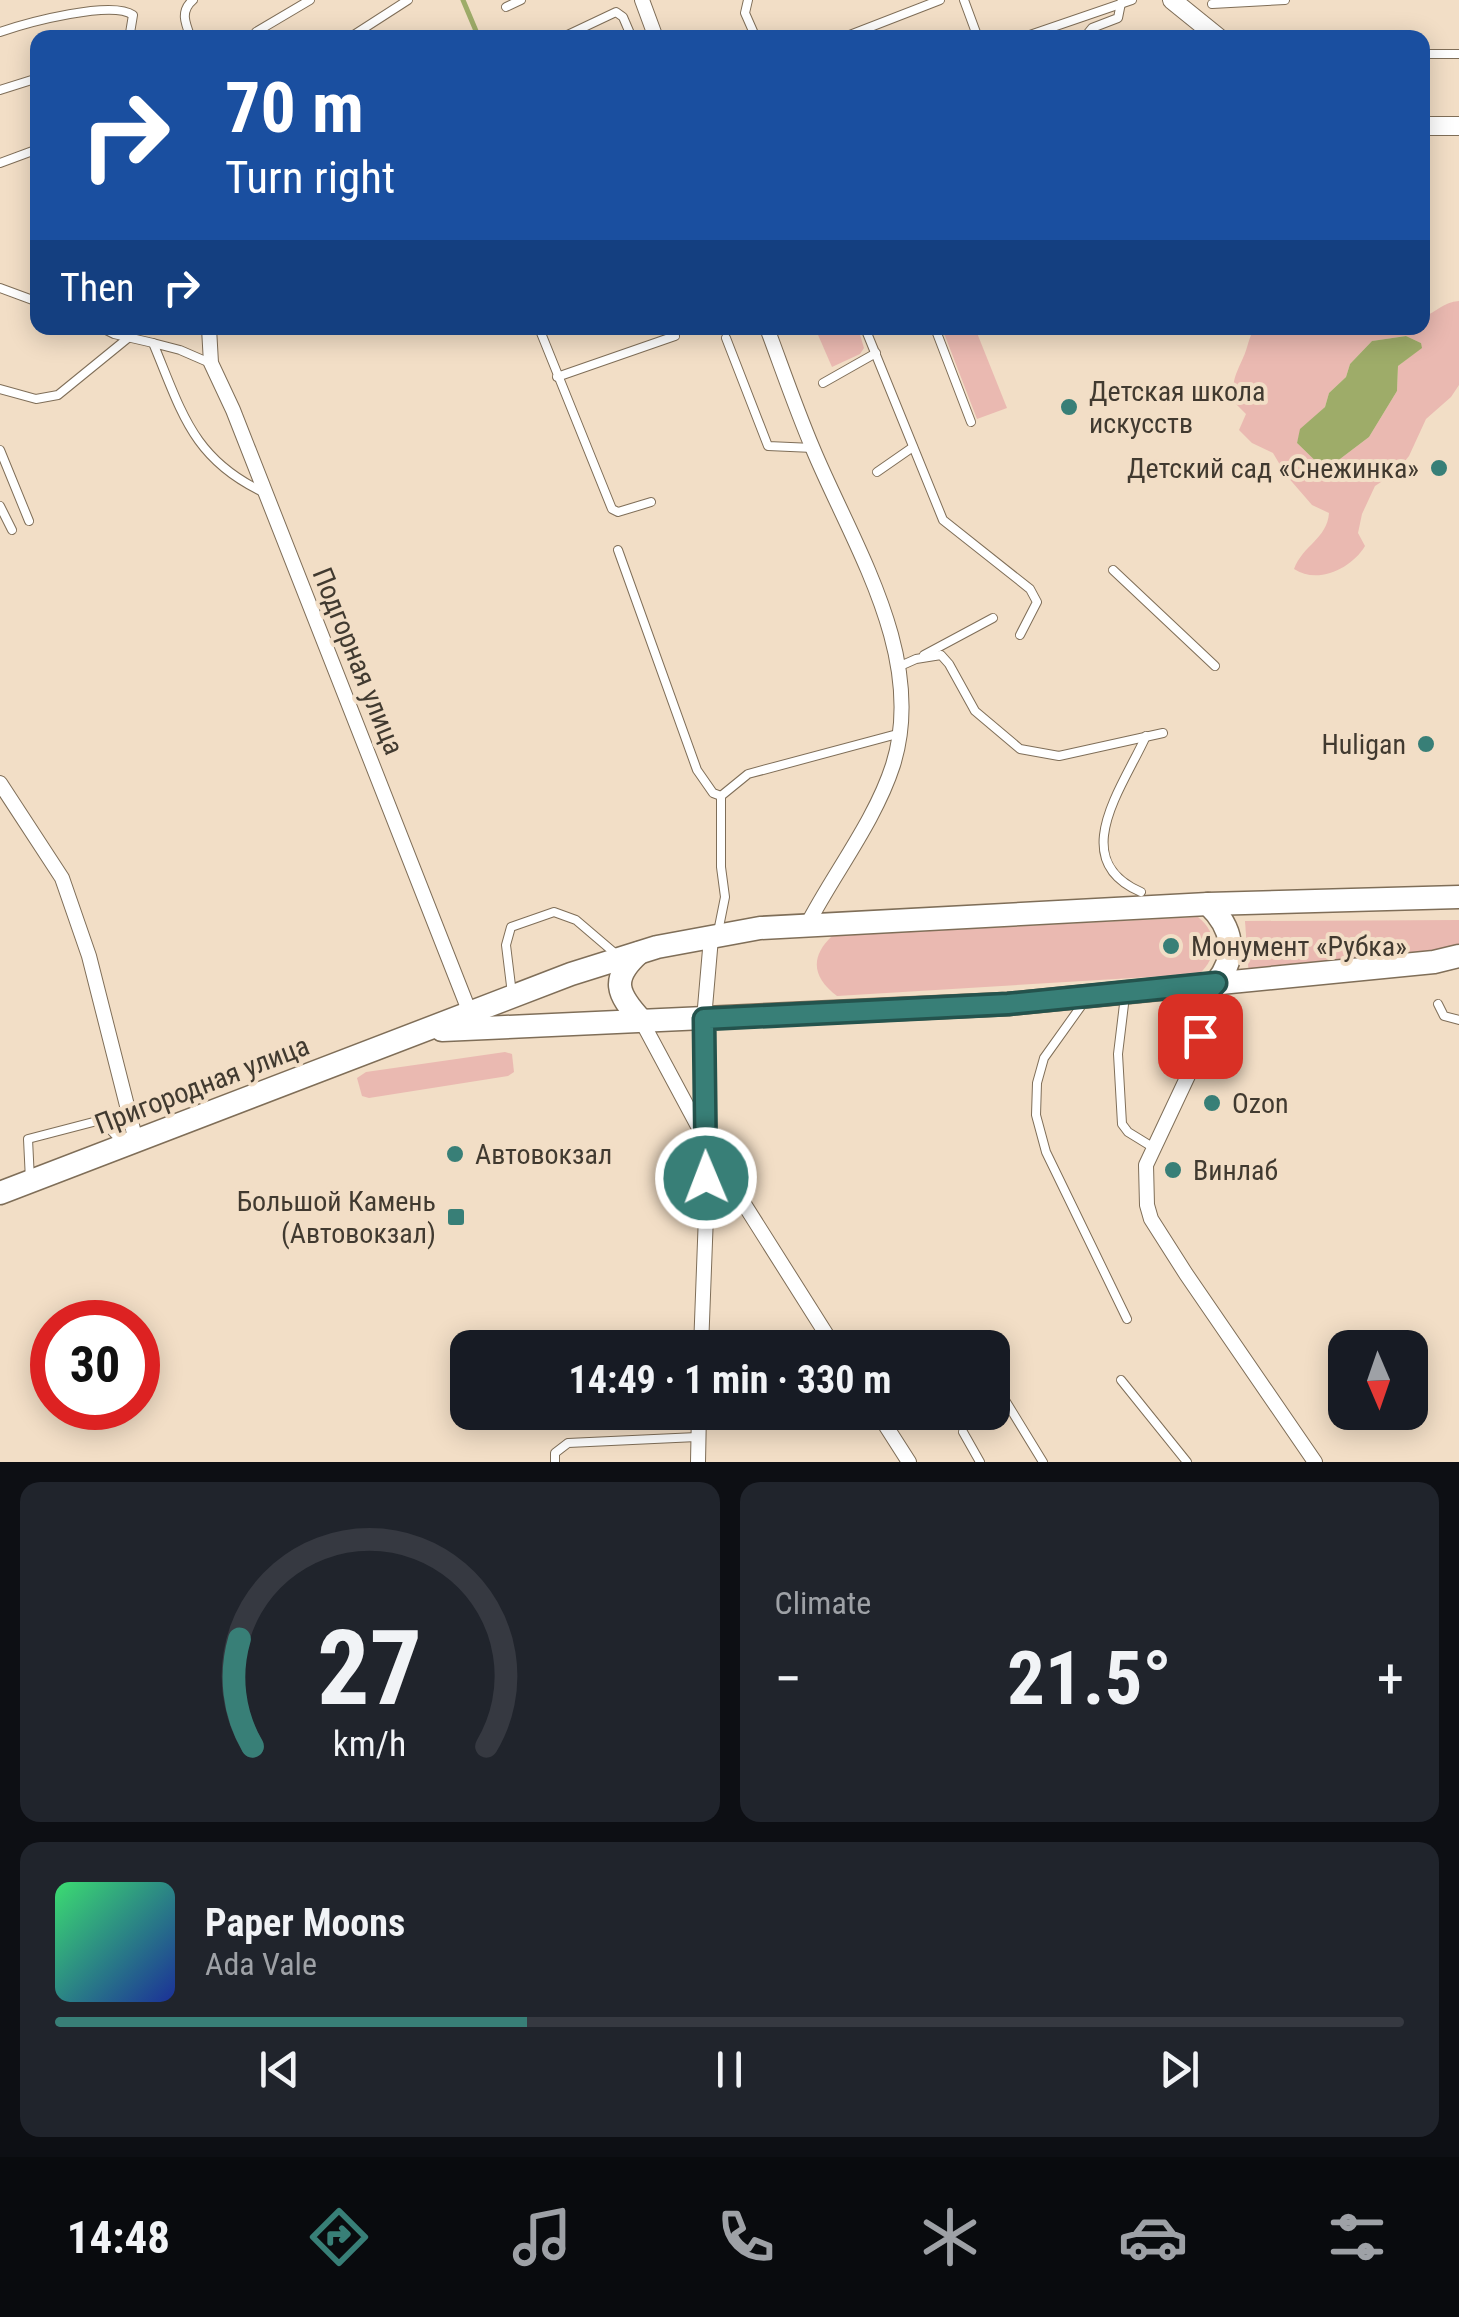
<!DOCTYPE html>
<meta charset="utf-8">
<style>
body{margin:0;font-family:"Roboto Condensed",sans-serif;background:#20242c;color:#f1f3f6;height:100vh;display:flex;flex-direction:column;font-size:38px;white-space:nowrap}
*{box-sizing:border-box;margin:0}
p{font-size:32px;color:#9ea1a6}
.icon{flex:none;width:55px;height:55px;fill:none;stroke:currentColor;stroke-width:2;stroke-linecap:round;stroke-linejoin:round}
.map{position:relative;height:1462px;overflow:hidden}
.sheet{display:flex;flex-direction:column;gap:20px;padding:20px;background:#0d0f14;flex:1}
.sheet>*{flex:none}
.banner{position:absolute;left:30px;top:30px;width:1400px;height:305px;border-radius:20px;box-shadow:0 5px 25px #0003;background:#1a4fa0;color:#fff;overflow:hidden}
.needle{width:65px;rotate:178deg}
.controls{position:absolute;left:1328px;top:1330px;display:grid;gap:20px}
.controls a{display:grid;place-items:center;width:100px;height:100px;border-radius:20px;background:#171b24;box-shadow:0 5px 25px #0003;font-size:50px}
.speed{position:absolute;left:30px;top:1300px;display:flex;gap:20px;font-size:50px;font-weight:700;text-align:center}
.speed>*{display:grid;place-content:center;width:130px;height:130px;border-radius:50%;background:#171b24;box-shadow:0 5px 25px #0003;line-height:1}
.speed .limit{border:15px solid #d22;background:#fff;color:#111}
.pin{position:absolute;display:grid;place-items:center;width:85px;height:85px;color:#fff;margin:-42px;border-radius:20px;box-shadow:0 5px 15px #0006}
.me{position:absolute;width:110px;margin:-55px;rotate:359deg;stroke-linejoin:round;filter:drop-shadow(0 0 8px #0008)}
.turn{display:flex;align-items:center;gap:35px;height:210px;padding:0 30px;font-size:45px}
.turn .icon{width:130px;height:130px;stroke-width:2.5}
.turn b{display:block;font-size:70px;line-height:85px}
.then{display:flex;align-items:center;height:95px;padding:0 30px;background:#0003;gap:20px;font-size:38px}
.big{font-size:75px;font-weight:700;line-height:1.1}
.sheet .tile{flex:1;display:flex;flex-direction:column;justify-content:center;gap:15px;min-width:0;padding:0 35px;border-radius:20px;background:#20242c}
.sheet .dial{align-items:center;gap:0}
.dial svg{height:260px;overflow:visible;fill:none;stroke:#363941;stroke-width:7;stroke-linecap:round;text-anchor:middle}
.dial text{fill:#f1f3f6;stroke:none}
.song{display:flex;align-items:center;gap:30px}
.cover{width:120px;height:120px;border-radius:15px;background:linear-gradient(135deg,hsl(140 70% 55%),hsl(230 70% 35%))}
.played{height:10px;border-radius:5px;background:linear-gradient(90deg,#387f77 35%,#363941 35%)}
.keys{display:flex;justify-content:space-around;direction:ltr}
.heat{display:flex;justify-content:space-between;align-items:center;font-size:55px;direction:ltr}
.sheet .tiles{flex:1;display:grid;gap:20px;grid-template-columns:1fr 1fr}
.tile:last-child{grid-column:span 2}
.trip{position:absolute;left:450px;top:1330px;width:560px;height:100px;border-radius:20px;background:#171b24;box-shadow:0 5px 25px #0003;font-weight:700;line-height:100px;text-align:center}
.dock{display:flex;height:160px;justify-content:space-around;align-items:center;background:#090b0e;color:#9ea1a6}
.dock .icon{width:70px;height:70px}
.dock .on{color:#387f77}
.dock b{font-size:45px;color:#f1f3f6}
.map>svg:first-child{display:block}
.green{fill:#eab9b1;fill-rule:evenodd}
.water{fill:#9eac69}
.lines{fill:none;stroke-linecap:round;stroke-linejoin:round}
.stream{stroke:#9eac69;stroke-width:5}
.service-casing{stroke:#7f6e58;stroke-width:10}
.minor-casing{stroke:#7f6e58;stroke-width:16}
.tertiary-casing{stroke:#7f6e58;stroke-width:20}
.primary-casing{stroke:#7f6e58;stroke-width:25}
.service{stroke:#fff;stroke-width:8}
.minor{stroke:#fff;stroke-width:14}
.tertiary{stroke:#fff;stroke-width:18}
.primary{stroke:#fff;stroke-width:22}
.route-casing{stroke:#24534d;stroke-width:25}
.route{stroke:#387f77;stroke-width:18}
.poi-dot{fill:#387f77;stroke:#f2dec6;stroke-width:4}
.labels{text-anchor:middle;dominant-baseline:central;stroke-width:8;stroke-linejoin:round;paint-order:stroke}
.poi-label{font-size:28px;fill:#413a30;stroke:#f2dec6;text-anchor:start}
.street-label{font-size:28px;fill:#413a30;stroke:#f2dec6}
</style>
<div class="map">
<svg width="1459" height="1462" viewBox="0 0 1459 1462">
<rect width="100%" height="100%" fill="#f2dec6"/>
<g class="green">
<path d="M1459 301V385L1451 397 1426 419 1409 456 1396 472 1375 486 1362 514 1358 533 1365 546C1352 568 1318 585 1294 569 1303 545 1327 539 1329 513L1312 505 1286 475 1273 453 1252 443 1239 430 1246 414 1236 404C1230 384 1235 376 1243 358 1248 348 1248 338 1255 328H1327L1348 335 1353 328H1422L1423 317C1437 312 1443 302 1459 301ZM1406 336 1421 343V348L1398 366 1397 391 1369 437 1340 459 1328 473 1297 443 1301 429 1325 407 1329 393 1346 377 1350 364 1372 341Z"/>
<polygon points="815,328 858,328 864,348 860,354 832,367"/>
<polygon points="942,328 975,328 1007,408 977,419"/>
<path d="M1198 917C1218 933 1219 956 1199 974L837 996C812 977 810 957 832 936Z"/>
<polygon points="1459,920 1459,951 1249,977 1245,921"/>
<polygon points="505,1052 512,1054 514,1072 508,1076 369,1098 362,1096 357,1078 366,1072"/>
</g>
<polygon class="water" points="1406,336 1421,343 1422,348 1398,366 1397,391 1369,437 1340,459 1328,473 1297,443 1300,429 1325,407 1329,393 1346,377 1350,364 1372,341"/>
<g class="lines">
<polyline class="stream" points="463,0 479,38"/>
<g class="service-casing">
<g id="service">
<polyline points="748,0 745,13 756,38"/>
<polyline points="964,0 978,38"/>
<polyline points="1212,4 1285,0"/>
<polyline points="506,7 521,0"/>
<path d="M0 32C29 22 112 0 133 15L130 33 122 38"/>
<polyline points="256,32 310,0"/>
<path d="M191 38C185 23 180 11 193 0"/>
<polyline points="349,38 408,0"/>
<polyline points="446,38 449,36"/>
<polyline points="561,38 616,12 623,17 632,38"/>
<polyline points="842,38 940,0"/>
<polyline points="1021,38 1132,0"/>
<polyline points="1084,38 1092,28 1118,18 1121,3"/>
<polyline points="1422,54 1459,54"/>
<polyline points="0,90 38,78"/>
<polyline points="0,163 38,149"/>
<polyline points="0,288 38,302"/>
<polyline points="102,328 114,334 153,343"/>
<polyline points="539,328 612,509 618,512 651,502"/>
<polyline points="865,328 943,520 1030,589 1037,602 1020,635"/>
<polyline points="935,328 971,422"/>
<polyline points="726,338 768,446 813,448"/>
<path d="M210 363 180 350 153 343C182 412 192 459 265 493"/>
<polyline points="557,377 675,336"/>
<polyline points="823,383 876,353"/>
<polyline points="0,389 36,399 58,395 128,338"/>
<polyline points="0,450 29,521"/>
<polyline points="877,472 913,447"/>
<polyline points="0,506 12,530"/>
<polyline points="618,550 697,770 713,793 721,796"/>
<polyline points="1113,570 1215,666"/>
<polyline points="924,655 993,618"/>
<polyline points="898,667 916,659 941,655 949,664 975,711 1020,749 1059,756 1163,733"/>
<path d="M1141 892C1066 860 1123 787 1146 736"/>
<polyline points="718,932 725,897 721,867 721,796 748,774 901,733"/>
<polyline points="512,994 506,945 511,927 554,912 576,920 617,955"/>
<polyline points="1125,996 1118,1054 1122,1124 1128,1132 1154,1148"/>
<polyline points="1084,1002 1044,1058 1037,1083 1036,1115 1046,1152 1127,1319"/>
<polyline points="1438,1004 1444,1016 1459,1020"/>
<polyline points="30,1180 28,1139 101,1120 122,1142"/>
<polyline points="1121,1380 1187,1462"/>
<polyline points="992,1393 1005,1400 1043,1462"/>
<polyline points="883,1422 923,1424 947,1412"/>
<polyline points="963,1432 980,1462"/>
<polyline points="555,1462 555,1453 568,1443 697,1437"/>
</g>
</g>
<g class="minor-casing">
<g id="minor">
<polyline points="642,0 656,38"/>
<polyline points="209,328 211,363 233,410 470,1013"/>
<path d="M767 328C782 368 796 409 813 449 853 545 927 657 893 765 875 821 834 873 807 925"/>
<polyline points="0,783 62,878 89,956 136,1141"/>
<polyline points="1215,984 1197,1003 1196,1023 1202,1046 1146,1165 1147,1205 1151,1219 1186,1274 1315,1462"/>
<polyline points="641,1020 715,1158 835,1348"/>
<polyline points="701,1348 706,1215 704,1019 711,938"/>
<polyline points="877,1412 909,1462"/>
<polyline points="698,1462 699,1412"/>
</g>
</g>
<g class="tertiary-casing">
<g id="tertiary">
<polyline points="1172,0 1219,38"/>
<polyline points="1422,126 1459,126"/>
</g>
</g>
<g class="primary-casing">
<g id="primary">
<path d="M1208 904C1232 927 1239 955 1216 983"/>
<path d="M639 953C610 979 617 994 641 1020"/>
<polyline points="442,1030 1008,1004 1434,962 1459,956"/>
<polyline points="0,1193 571,974 657,947 760,928 1208,904 1459,897"/>
</g>
</g>
<use href="#service" class="service"/>
<use href="#minor" class="minor"/>
<use href="#tertiary" class="tertiary"/>
<use href="#primary" class="primary"/>
</g>
<g class="lines">
<g class="route-casing">
<polyline id="route" points="706,1178 704,1019 1008,1004 1216,983 1197,1003 1200,1036"/>
</g>
<use href="#route" class="route"/>
</g>
<g class="poi-dot">
<circle cx="1069" cy="407" r="10"/>
<circle cx="1439" cy="468" r="10"/>
<circle cx="1426" cy="744" r="10"/>
<circle cx="1171" cy="946" r="10"/>
<circle cx="1212" cy="1103" r="10"/>
<circle cx="455" cy="1154" r="10"/>
<circle cx="1173" cy="1170" r="10"/>
<rect x="446" y="1207" width="20" height="20" rx="5"/>
</g>
<g class="labels">
<g class="poi-label">
<text x="1089" y="391">Детская школа<tspan x="1089" dy="32">искусств</tspan></text>
<text x="1419" y="468" text-anchor="end">Детский сад «Снежинка»</text>
<text x="1406" y="744" text-anchor="end">Huligan</text>
<text x="1191" y="946">Монумент «Рубка»</text>
<text x="1232" y="1103">Ozon</text>
<text x="475" y="1154">Автовокзал</text>
<text x="1193" y="1170">Винлаб</text>
<text x="436" y="1201" text-anchor="end">Большой Камень<tspan x="436" dy="32">(Автовокзал)</tspan></text>
</g>
<g class="street-label">
<text transform="translate(358 661) rotate(68)">Подгорная улица</text>
<text transform="translate(202 1085) rotate(-21)">Пригородная улица</text>
</g>
</g>
</svg>
<div class="controls">
<a><svg class="needle" viewBox="-14 -14 28 28"><path d="M0-13l5 13h-10z" fill="#e53935"/><path d="M0 13l5-13h-10z" fill="#9ea1a6"/></svg></a>
</div>
<div class="speed"><div class="limit">30</div></div>
<div class="pin" style="left:1200px;top:1036px;background:#d93025"><svg class="icon" aria-label="arrive" viewBox="0 0 24 24"><path d="M6 21V4h12l-3 4 3 4H6"/></svg></div>
<svg class="me" style="left:706px;top:1178px" viewBox="-20 -20 40 40"><circle r="17" fill="#387f77" stroke="#fff" stroke-width="3"/><path d="M0-11L8 9 0 5-8 9z" fill="#fff"/></svg>
<div class="trip">14:49 · 1 min · 330 m</div>
<div class="banner">
<div class="turn"><svg class="icon" aria-label="right" viewBox="0 0 24 24"><path d="M7 20v-9h11M14 6l5 5-5 5"/></svg><div><b>70 m</b>Turn right</div></div>
<div class="then">Then<svg class="icon" aria-label="right" viewBox="0 0 24 24"><path d="M7 20v-9h11M14 6l5 5-5 5"/></svg></div>
</div>
</div>
<section class="sheet">
<div class="tiles">
<div class="tile dial"><svg viewBox="0 0 100 80">
<path d="M14 69A42 42 0 1 1 86 69"/>
<path d="M14 69A42 42 0 0 1 10 36" stroke="#387f77"/>
<text x="50" y="56" font-size="32" font-weight="700">27</text>
<text x="50" y="72" font-size="11">km/h</text>
</svg></div>
<div class="tile"><p>Climate</p>
<div class="heat"><a>−</a><b class="big">21.5°</b><a>+</a></div>
</div>
<div class="tile">
<div class="song"><i class="cover"></i><div><b>Paper Moons</b><p>Ada Vale</p></div></div>
<div class="played"></div>
<div class="keys"><svg class="icon" aria-label="previous" viewBox="0 0 24 24"><path d="M18 5L8 12l10 7zM5 5v14"/></svg><svg class="icon" aria-label="pause" viewBox="0 0 24 24"><path d="M8 5v14M16 5v14"/></svg><svg class="icon" aria-label="next" viewBox="0 0 24 24"><path d="M6 5l10 7-10 7zM19 5v14"/></svg></div>
</div>
</div>
</section>
<nav class="dock">
<b>14:48</b>
<svg class="icon on" aria-label="directions" viewBox="0 0 24 24"><path d="M12 3l9 9-9 9-9-9zM9 14v-3h6M13 9l2 2-2 2"/></svg>
<svg class="icon" aria-label="music" viewBox="0 0 24 24"><path d="M9 18V5l10-2v13"/><circle cx="6" cy="18" r="3"/><circle cx="16" cy="16" r="3"/></svg>
<svg class="icon" aria-label="phone" viewBox="0 0 24 24"><path d="M5 4h4l2 5-3 2q2 4 5 5l2-3 5 2v4C11 20 4 13 5 4z"/></svg>
<svg class="icon" aria-label="climate" viewBox="0 0 24 24"><path d="M12 3v18M4 7l16 10M4 17L20 7"/></svg>
<svg class="icon" aria-label="car" viewBox="0 0 24 24"><path d="M5 17H2v-5l4-1 3-4h7l3 4 3 1v5h-3M9 17h6M6 11h13"/><circle cx="7" cy="17" r="2"/><circle cx="17" cy="17" r="2"/></svg>
<svg class="icon" aria-label="filters" viewBox="0 0 24 24"><path d="M4 7h16M4 17h16"/><circle cx="9" cy="7" r="2"/><circle cx="15" cy="17" r="2"/></svg>
</nav>
